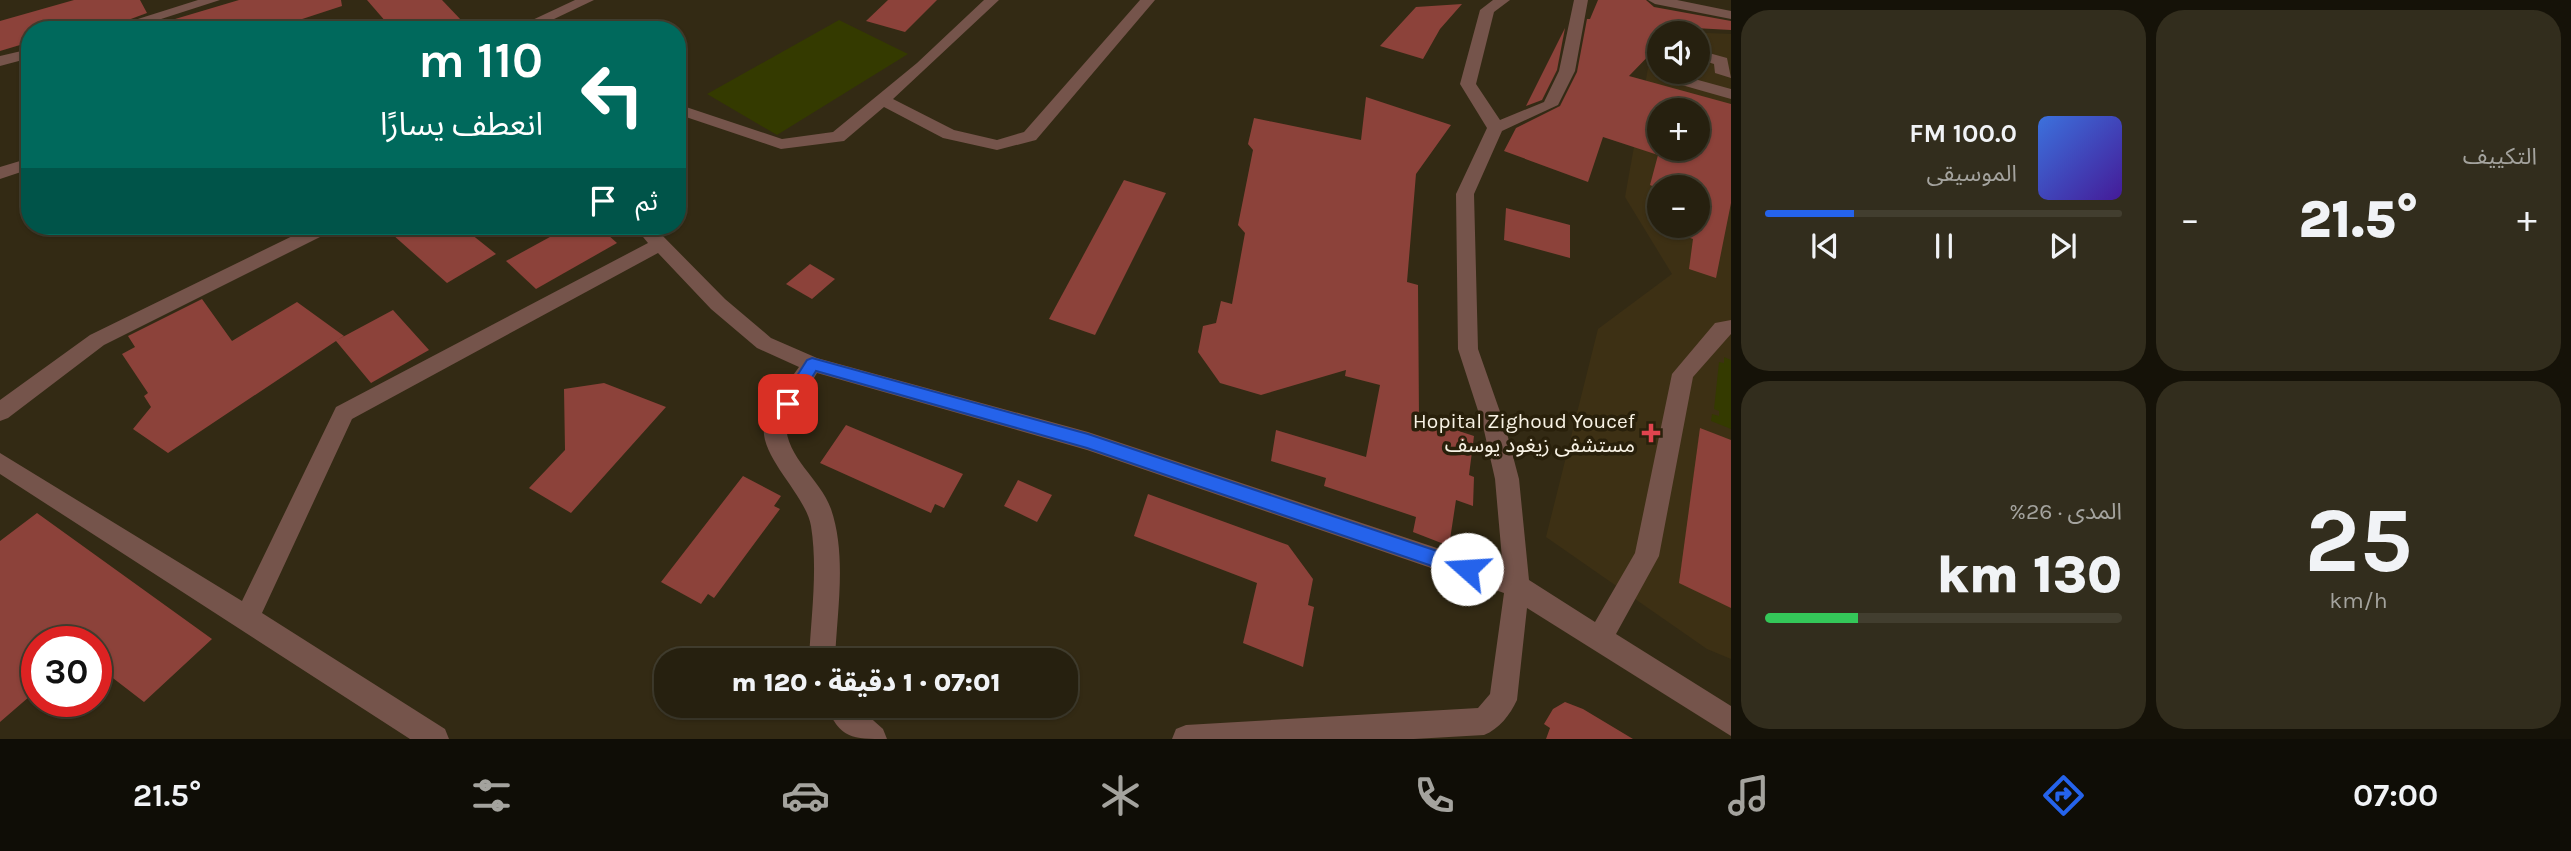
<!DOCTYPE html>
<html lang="ar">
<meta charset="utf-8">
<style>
body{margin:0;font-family:Karla,"Noto Sans Arabic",sans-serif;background:#322d1d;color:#f1f3f6;direction:rtl;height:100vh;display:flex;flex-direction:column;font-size:26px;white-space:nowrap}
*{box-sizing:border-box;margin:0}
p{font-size:23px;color:#a4a39e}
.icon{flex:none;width:38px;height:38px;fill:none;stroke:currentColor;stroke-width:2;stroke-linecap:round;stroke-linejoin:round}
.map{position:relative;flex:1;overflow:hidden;direction:ltr}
.details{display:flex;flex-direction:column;gap:10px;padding:10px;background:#151208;width:840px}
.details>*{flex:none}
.hud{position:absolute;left:21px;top:21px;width:665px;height:214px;border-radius:28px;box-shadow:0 2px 5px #0004,0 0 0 2px #423e2f;direction:rtl;background:#00695c;color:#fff;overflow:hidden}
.fabs{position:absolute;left:1647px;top:21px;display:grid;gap:14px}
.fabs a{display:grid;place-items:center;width:63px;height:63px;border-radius:50%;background:#26200f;box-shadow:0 2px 5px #0004,0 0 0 2px #423e2f;font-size:35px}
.speed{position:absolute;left:21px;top:626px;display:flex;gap:14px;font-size:35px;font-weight:700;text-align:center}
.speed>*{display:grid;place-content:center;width:91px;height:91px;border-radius:50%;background:#26200f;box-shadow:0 2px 5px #0004,0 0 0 2px #423e2f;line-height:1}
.speed .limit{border:10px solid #d22;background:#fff;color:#111}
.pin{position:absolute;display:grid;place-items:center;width:60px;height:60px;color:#fff;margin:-30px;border-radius:14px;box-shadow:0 4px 10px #0006}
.me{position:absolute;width:77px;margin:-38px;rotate:289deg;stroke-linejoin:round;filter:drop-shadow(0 0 5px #0008)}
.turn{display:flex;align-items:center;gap:24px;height:147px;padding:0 28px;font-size:32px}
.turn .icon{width:91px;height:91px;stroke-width:2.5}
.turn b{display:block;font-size:49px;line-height:60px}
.then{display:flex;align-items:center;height:66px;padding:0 28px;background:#0003;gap:14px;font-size:26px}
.big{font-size:52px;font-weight:800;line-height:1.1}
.details .widget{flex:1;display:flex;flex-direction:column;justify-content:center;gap:10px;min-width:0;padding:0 24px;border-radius:28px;background:#322d1d}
.details .dial{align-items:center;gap:0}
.dial b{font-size:91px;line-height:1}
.song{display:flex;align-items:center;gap:21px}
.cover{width:84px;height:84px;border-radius:10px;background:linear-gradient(135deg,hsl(220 70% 55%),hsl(260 70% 35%))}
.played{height:7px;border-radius:4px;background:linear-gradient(90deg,#2563eb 25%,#423e2f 25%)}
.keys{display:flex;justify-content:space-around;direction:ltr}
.heat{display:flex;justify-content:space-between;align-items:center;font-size:38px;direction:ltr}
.charge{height:10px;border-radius:5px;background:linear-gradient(90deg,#34c759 26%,#423e2f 0)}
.details .tiles{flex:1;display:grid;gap:10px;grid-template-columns:repeat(2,1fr)}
.trip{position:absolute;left:654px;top:648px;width:424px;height:70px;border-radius:28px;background:#26200f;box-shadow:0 2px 5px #0004,0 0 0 2px #423e2f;font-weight:800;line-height:70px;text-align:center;direction:rtl}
.dock{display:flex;height:112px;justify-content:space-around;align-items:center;background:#0f0d06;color:#a4a39e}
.dock .icon{width:49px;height:49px}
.dock .active{color:#2563eb}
.dock b{font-size:32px;color:#f1f3f6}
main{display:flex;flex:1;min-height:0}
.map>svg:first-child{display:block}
.built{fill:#3d3014;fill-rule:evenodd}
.green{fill:#343a00}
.building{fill:#8c423a;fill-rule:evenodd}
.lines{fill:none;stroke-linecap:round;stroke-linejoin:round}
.minor{fill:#75544b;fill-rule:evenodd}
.route{fill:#2563eb;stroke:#184099;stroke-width:2}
.health-dot{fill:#e0444e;stroke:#29200b;stroke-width:2.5}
.labels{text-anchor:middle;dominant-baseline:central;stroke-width:7;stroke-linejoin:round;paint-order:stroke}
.poi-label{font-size:21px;fill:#f8f2e5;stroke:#29200b;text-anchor:end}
</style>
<main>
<section class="details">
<div class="tiles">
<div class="widget"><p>التكييف</p>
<div class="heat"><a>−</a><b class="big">21.5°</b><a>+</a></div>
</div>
<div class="widget">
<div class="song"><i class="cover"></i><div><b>100.0 FM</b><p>الموسيقى</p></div></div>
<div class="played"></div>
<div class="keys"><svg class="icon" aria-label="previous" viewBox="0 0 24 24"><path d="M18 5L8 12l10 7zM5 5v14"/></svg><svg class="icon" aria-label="pause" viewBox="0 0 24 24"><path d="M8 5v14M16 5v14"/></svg><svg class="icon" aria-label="next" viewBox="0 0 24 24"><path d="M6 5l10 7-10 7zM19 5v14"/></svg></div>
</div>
<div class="widget dial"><b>25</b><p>km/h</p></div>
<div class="widget"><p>المدى · 26%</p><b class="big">130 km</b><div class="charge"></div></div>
</div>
</section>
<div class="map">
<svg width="1731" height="739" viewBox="0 0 1731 739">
<rect width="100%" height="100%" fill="#332a14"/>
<path class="built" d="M1683 32 1731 34V659L1707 649 1546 537 1598 329 1672 274 1625 197 1648 68 1659 57V72H1698V33ZM1659 110H1698V149H1659ZM1659 187H1698V226H1659Z"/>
<g class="green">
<polygon points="839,20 908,54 777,135 707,94"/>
<polygon points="1724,357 1731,360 1731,429 1711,421 1712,414 1719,416 1719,411 1714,409 1719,362 1724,363"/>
</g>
<g class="building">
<polygon points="74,0 140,0 147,13 101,30 30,30 30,42 0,51 0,21"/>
<polygon points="239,0 341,0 342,6 290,23 295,30 166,30 165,22"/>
<polygon points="367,0 442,0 462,21 438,30 393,30"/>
<polygon points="888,0 937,0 905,32 866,21"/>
<path d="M1598 0H1646L1654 7 1731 21V30L1676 27 1670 33H1659V45L1629 76 1731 104V203L1716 278 1689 269 1693 239 1668 230 1669 226H1698V187L1659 189 1650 185 1658 155 1603 137 1588 182 1504 151 1516 128 1560 106 1577 72 1587 19H1590ZM1659 110H1698V149H1659Z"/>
<polygon points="1462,4 1440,29 1423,59 1380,46 1416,7"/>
<polygon points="1565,28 1557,70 1542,100 1526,106"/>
<polygon points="1366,97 1451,125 1416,174 1407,282 1418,285 1419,418 1474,436 1469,475 1474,477 1473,506 1456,500 1449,546 1413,532 1416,517 1324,486 1326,478 1271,461 1276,430 1366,457 1380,385 1345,376 1346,370 1261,395 1220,383 1198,352 1203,326 1216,323 1221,301 1232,304 1245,233 1238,225 1253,150 1248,144 1254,118 1361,140"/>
<polygon points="1124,180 1166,193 1095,335 1049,319"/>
<polygon points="1506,208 1570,225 1570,258 1504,240"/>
<polygon points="383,226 461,226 496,254 447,283"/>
<polygon points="570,226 598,226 617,243 536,289 506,261"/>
<polygon points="810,264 835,279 812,299 786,284"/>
<polygon points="202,299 232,341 297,302 344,336 337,340 393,310 429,350 371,383 336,341 168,453 133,429 151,407 144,396 148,393 122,354 135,347 128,336"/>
<polygon points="604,383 666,407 571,513 529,488 565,450 564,389"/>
<polygon points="846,425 963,474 944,508 935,504 931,513 820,463"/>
<polygon points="1700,428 1731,440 1731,608 1679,583"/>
<polygon points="743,476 781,496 774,506 780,509 714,598 708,594 701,604 661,582"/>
<polygon points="1018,480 1052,495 1037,522 1004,506"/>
<polygon points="1148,494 1288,545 1313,579 1308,605 1314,607 1303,667 1243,643 1257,583 1134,536"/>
<polygon points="37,513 212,639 144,702 96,665 96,642 37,642 37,690 0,722 0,541"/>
<polygon points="1565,702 1583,709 1633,739 1546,739 1550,728 1544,724 1553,709"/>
</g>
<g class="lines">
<g class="minor">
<polygon points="198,0 220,0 127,30 103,30"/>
<polygon points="575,0 594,0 531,30 511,30"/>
<polygon points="984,0 999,0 893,99 954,130 997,140 1024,132 1140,0 1155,0 1036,140 997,150 943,138 884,107 844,141 781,149 677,114 677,104 782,139 833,132 917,63"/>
<path d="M1493 0H1510L1494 12 1476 84 1500 120 1544 102 1559 71 1574 0H1588L1575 71 1558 105 1502 131 1474 194 1478 349 1505 426 1519 479 1529 580 1595 622 1635 553 1672 374 1715 323 1731 320V334L1693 377 1659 556 1616 634 1731 706V736L1527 608 1517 700C1510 715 1499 729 1484 735L1414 739H1172L1176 729 1186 725 1478 708 1490 694 1504 593 1087 450 817 373 786 424C786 458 820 478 831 509 847 556 837 611 835 660H809C811 616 818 570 811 526 805 492 755 454 765 421 771 402 787 384 799 367L757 348 711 309 658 253 352 419 262 613 445 729 449 739H410L0 474V453L242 601 336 407 648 243 634 226H653L725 299 771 338 817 358 1088 432 1503 570 1495 479 1483 426 1458 349 1456 194 1487 128 1460 84 1480 10Z"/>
<polygon points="1648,0 1677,0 1731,11 1731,19 1655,4"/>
<polygon points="30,49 30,58 0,66 0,56"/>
<polygon points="1698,50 1727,58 1731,78 1715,73 1714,64 1698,59"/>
<polygon points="1666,72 1682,72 1680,75 1731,89 1731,99 1664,80 1662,77"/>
<polygon points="30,158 30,169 0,179 0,167"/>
<polygon points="313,226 337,226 334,230 104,345 8,418 0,421 0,400 90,335"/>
<path d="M826 705H856L883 729 887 739C852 739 840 739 826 705Z"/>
</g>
</g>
<polygon class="route" points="812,358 1088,434 1467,561 1473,563 1476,569 1473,575 1467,578 1087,448 816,371 793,408 782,408 779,404 807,360"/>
<path class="health-dot" d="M1647.5 422.5h7v7h7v7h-7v7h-7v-7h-7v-7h7z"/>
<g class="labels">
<g class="poi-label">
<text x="1635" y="421">Hopital Zighoud Youcef<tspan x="1635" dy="24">مستشفى زيغود يوسف</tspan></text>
</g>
</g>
</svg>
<div class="fabs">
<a><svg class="icon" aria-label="sound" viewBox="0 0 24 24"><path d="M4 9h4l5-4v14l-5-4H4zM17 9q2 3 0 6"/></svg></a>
<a>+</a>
<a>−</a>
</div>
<div class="speed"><div class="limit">30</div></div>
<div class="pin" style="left:788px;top:404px;background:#d93025"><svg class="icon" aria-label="arrive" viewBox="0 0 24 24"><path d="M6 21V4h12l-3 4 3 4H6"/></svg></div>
<svg class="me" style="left:1467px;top:569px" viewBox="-20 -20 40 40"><circle r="19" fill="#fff"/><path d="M0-13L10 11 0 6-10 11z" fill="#2563eb"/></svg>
<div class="trip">07:01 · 1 دقيقة · 120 m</div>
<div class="hud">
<div class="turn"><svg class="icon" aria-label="left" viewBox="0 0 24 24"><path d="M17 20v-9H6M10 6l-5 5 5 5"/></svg><div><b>110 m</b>انعطف يسارًا</div></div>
<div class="then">ثم<svg class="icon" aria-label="arrive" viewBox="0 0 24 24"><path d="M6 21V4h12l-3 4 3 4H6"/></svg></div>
</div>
</div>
</main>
<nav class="dock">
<b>07:00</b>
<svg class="icon active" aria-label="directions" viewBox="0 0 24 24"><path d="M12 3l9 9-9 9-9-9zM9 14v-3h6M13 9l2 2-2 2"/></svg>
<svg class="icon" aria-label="music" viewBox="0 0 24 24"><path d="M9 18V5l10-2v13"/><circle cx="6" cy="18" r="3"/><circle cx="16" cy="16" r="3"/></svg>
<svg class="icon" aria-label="phone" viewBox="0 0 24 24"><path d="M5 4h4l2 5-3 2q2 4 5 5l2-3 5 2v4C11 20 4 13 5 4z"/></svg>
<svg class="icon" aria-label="climate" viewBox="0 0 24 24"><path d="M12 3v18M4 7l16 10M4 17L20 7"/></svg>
<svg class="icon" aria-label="car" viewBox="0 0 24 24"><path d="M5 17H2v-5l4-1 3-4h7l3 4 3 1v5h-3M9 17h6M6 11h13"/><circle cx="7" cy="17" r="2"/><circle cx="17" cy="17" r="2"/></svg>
<svg class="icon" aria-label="filters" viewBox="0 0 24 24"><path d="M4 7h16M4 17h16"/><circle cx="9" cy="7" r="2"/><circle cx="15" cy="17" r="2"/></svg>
<b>21.5°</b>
</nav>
